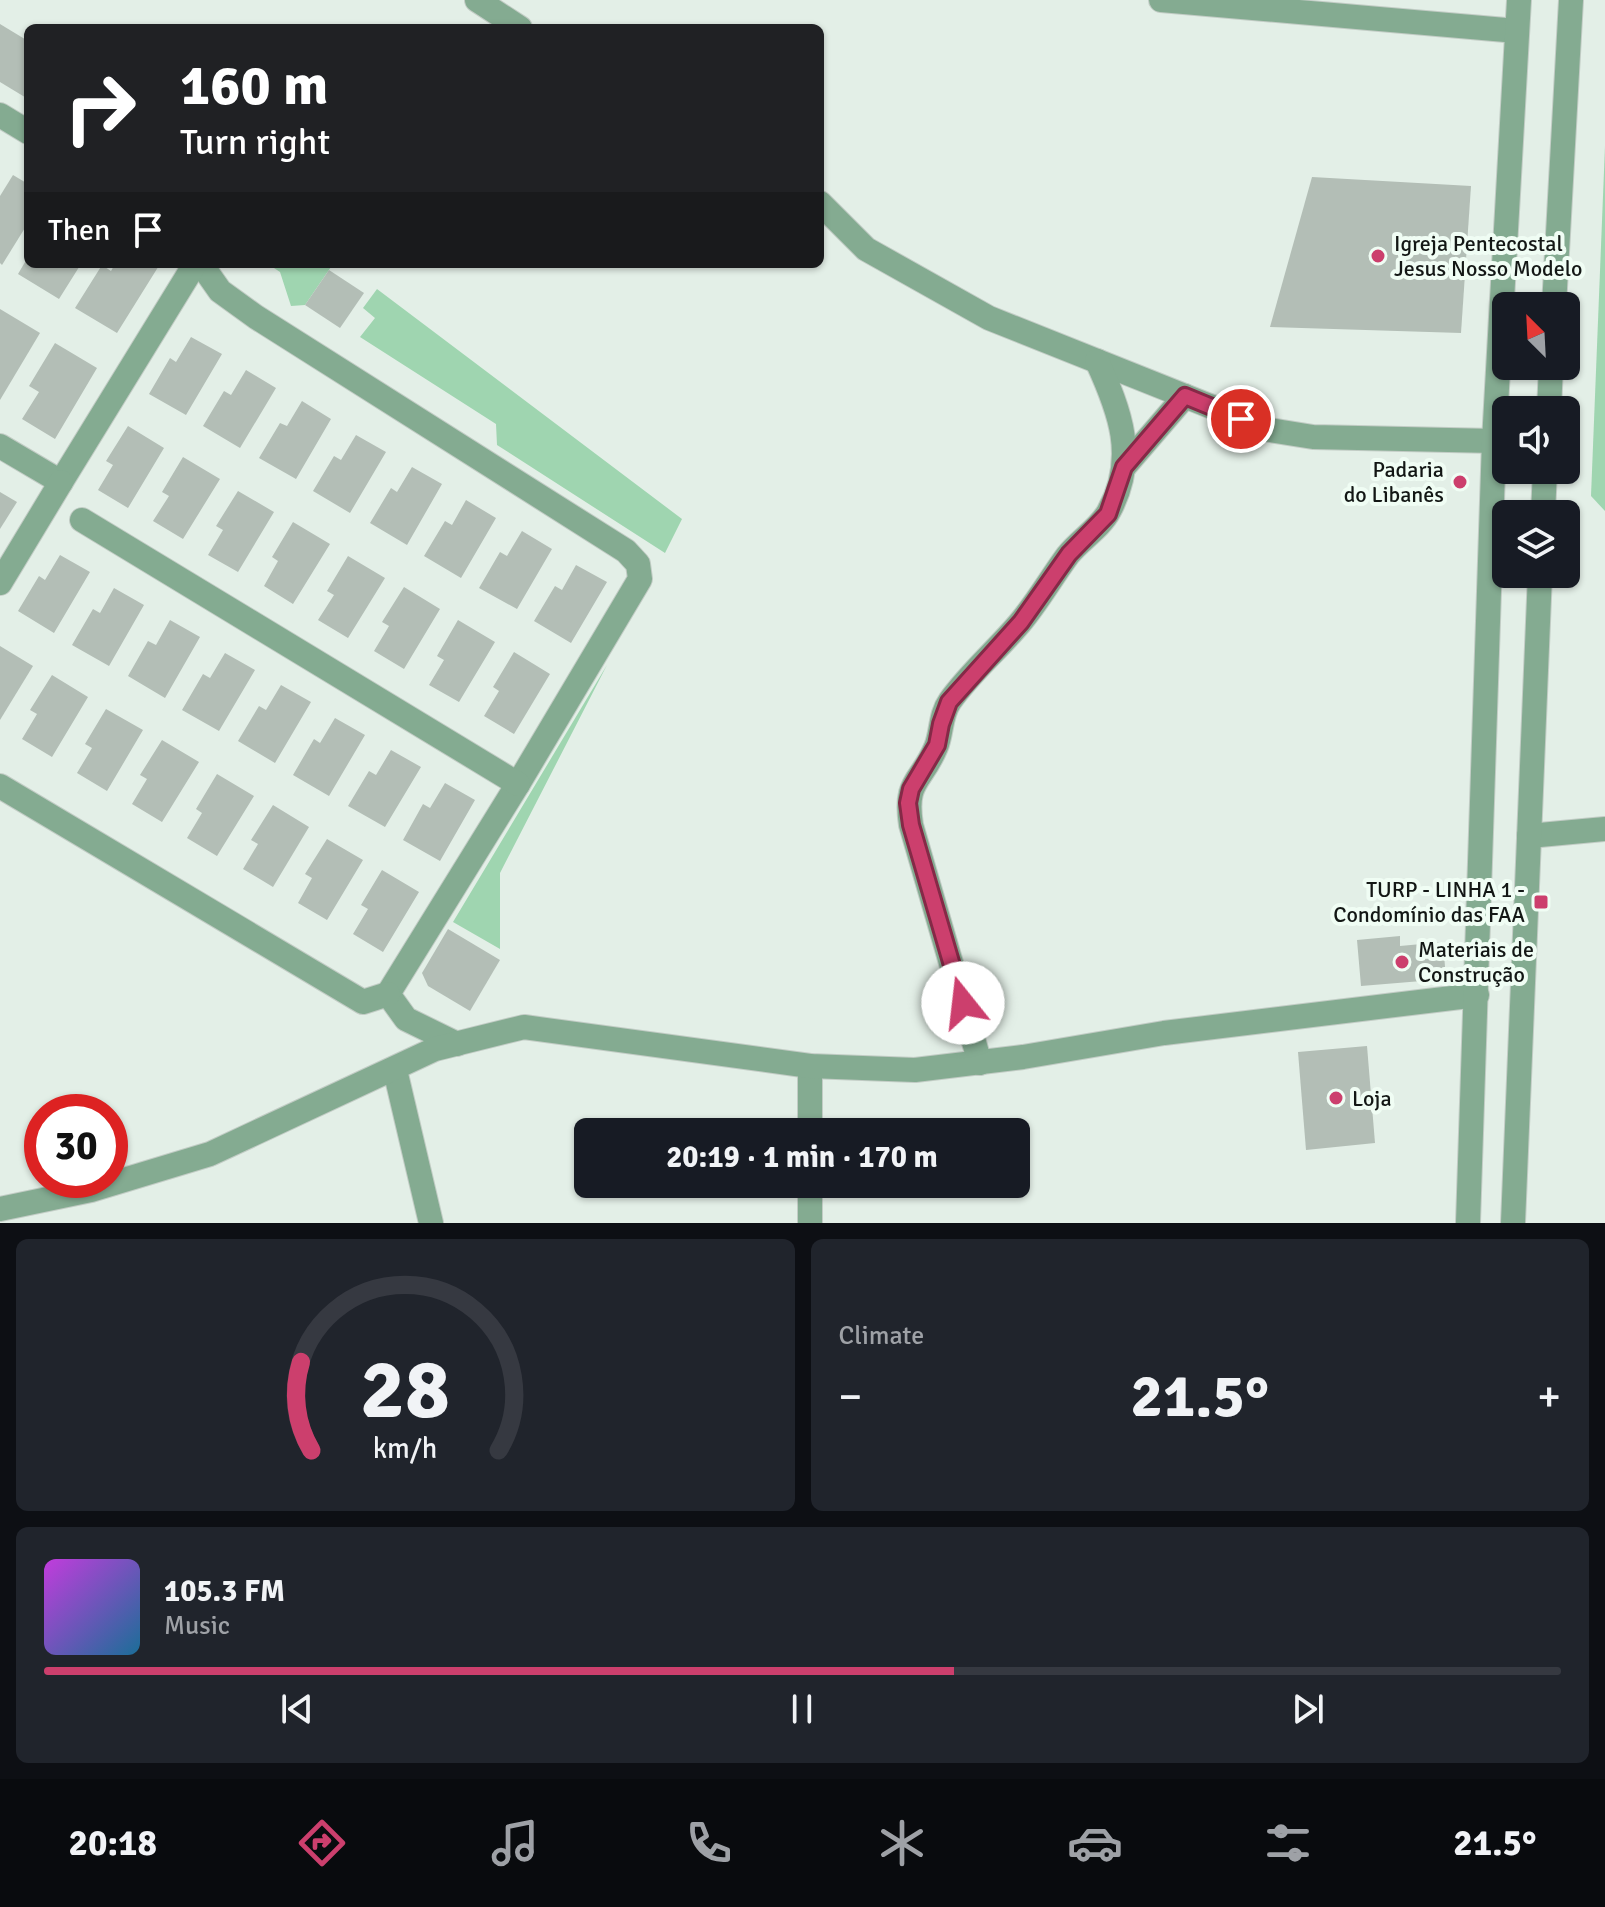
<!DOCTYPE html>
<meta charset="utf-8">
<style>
body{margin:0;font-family:Signika,sans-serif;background:#20242c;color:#f1f3f6;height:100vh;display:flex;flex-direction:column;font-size:30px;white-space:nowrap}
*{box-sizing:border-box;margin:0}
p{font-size:26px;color:#9ea1a6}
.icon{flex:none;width:44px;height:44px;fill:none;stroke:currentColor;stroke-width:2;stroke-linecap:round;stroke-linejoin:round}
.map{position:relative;height:1223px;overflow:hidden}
.sheet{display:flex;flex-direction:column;gap:16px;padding:16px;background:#0d0f14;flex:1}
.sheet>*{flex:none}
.hud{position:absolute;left:24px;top:24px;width:800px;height:244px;border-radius:12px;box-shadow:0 2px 6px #0004;background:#202124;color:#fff;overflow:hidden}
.needle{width:52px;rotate:336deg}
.controls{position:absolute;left:1492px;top:292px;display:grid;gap:16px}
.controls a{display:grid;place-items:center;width:88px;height:88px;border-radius:12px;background:#171b24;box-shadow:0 2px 6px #0004;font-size:40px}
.speed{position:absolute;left:24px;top:1094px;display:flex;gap:16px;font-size:40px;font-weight:700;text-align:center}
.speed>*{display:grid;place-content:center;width:104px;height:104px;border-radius:50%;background:#171b24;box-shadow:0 2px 6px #0004;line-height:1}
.speed .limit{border:12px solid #d22;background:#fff;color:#111}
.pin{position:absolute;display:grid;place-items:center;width:68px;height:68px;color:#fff;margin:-34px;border:4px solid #fff;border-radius:50%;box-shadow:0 2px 8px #0007}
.me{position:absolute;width:88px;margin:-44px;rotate:344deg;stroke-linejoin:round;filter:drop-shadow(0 0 6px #0008)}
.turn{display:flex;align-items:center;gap:28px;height:168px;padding:0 24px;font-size:36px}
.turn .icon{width:104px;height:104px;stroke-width:2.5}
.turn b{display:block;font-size:56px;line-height:68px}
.then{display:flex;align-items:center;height:76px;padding:0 24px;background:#0003;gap:16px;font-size:30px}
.big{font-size:60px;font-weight:700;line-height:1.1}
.sheet .widget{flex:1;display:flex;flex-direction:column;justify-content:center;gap:12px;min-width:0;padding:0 28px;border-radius:12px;background:#20242c}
.sheet .dial{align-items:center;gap:0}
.dial svg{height:208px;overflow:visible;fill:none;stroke:#363941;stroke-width:7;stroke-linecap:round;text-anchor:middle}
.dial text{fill:#f1f3f6;stroke:none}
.song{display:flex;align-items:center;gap:24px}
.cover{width:96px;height:96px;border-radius:12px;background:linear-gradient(135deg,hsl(290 70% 55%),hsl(200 70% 35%))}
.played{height:8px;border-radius:4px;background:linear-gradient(90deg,#cc3f6d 60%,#363941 60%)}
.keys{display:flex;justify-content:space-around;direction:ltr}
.heat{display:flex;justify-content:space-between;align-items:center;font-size:44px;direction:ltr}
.sheet .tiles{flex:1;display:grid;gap:16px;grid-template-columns:1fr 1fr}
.widget:last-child{grid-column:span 2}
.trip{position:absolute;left:574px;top:1118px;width:456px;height:80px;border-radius:12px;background:#171b24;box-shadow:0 2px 6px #0004;font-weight:700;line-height:80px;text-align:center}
.tab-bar{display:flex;height:128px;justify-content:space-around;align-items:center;background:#090b0e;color:#9ea1a6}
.tab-bar .icon{width:56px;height:56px}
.tab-bar .selected{color:#cc3f6d}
.tab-bar b{font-size:36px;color:#f1f3f6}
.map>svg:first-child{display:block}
.green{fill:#9fd5b0}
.building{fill:#b3beb6}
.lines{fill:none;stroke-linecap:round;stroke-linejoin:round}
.minor-casing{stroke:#c2ccc5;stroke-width:26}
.minor{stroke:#84ab91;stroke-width:24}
.route-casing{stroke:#852947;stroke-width:20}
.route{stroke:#cc3f6d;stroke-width:14}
.poi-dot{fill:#cc3f6d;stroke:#f0fdf4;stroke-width:3}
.labels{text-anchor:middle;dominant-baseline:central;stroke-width:8;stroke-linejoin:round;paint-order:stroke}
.poi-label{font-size:22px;fill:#131715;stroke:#f0fdf4;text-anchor:start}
</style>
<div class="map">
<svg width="1605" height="1223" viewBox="0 0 1605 1223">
<rect width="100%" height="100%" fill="#e3efe7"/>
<g class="green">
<polygon points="1605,146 1605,511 1591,496"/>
<polygon points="268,264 333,264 305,305 291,306 280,272"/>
<polygon points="377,289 682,519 665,553 497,445 496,424 360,337 375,318 363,308"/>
<polygon points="607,665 500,873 500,949 453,922"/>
</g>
<g class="building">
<polygon points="0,24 28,41 28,99 0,82"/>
<polygon points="13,175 28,184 28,223 2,265 0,263 0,196"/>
<polygon points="1312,177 1471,186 1461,333 1270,327"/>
<polygon points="28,257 28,264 81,264 59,299 18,274"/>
<polygon points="115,264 160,264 117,333 75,308 102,265 111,271"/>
<polygon points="329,270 364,293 340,328 305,305"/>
<polygon points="0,309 40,333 0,400"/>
<polygon points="191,337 222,354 186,415 149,394 170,358 176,362"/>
<polygon points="55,343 97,368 55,439 22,419 39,392 29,386"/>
<polygon points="246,370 276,388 240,448 203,426 224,391 231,395"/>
<polygon points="302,401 331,419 296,479 259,458 280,423 287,426"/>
<polygon points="128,426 164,448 128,508 98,490 113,465 106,461"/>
<polygon points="356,435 386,452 350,513 313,491 334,456 341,460"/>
<polygon points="183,457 220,479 183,539 153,521 169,496 162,492"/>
<polygon points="412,467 442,484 407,545 370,523 391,488 397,492"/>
<polygon points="238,491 274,512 238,572 208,555 223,530 216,526"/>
<polygon points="0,492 17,502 0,529"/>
<polygon points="466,500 496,518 461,578 424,556 445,521 452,525"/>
<polygon points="293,522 330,544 293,604 264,586 278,561 272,557"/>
<polygon points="522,531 552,549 517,609 479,588 500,552 507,556"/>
<polygon points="60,555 90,572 54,633 18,611 39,576 45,580"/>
<polygon points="348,556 385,578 348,638 318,620 334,595 327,591"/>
<polygon points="576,565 607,582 571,643 534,621 555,586 562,590"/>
<polygon points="404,587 440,609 404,669 374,651 389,626 382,622"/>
<polygon points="114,588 144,605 109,666 72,645 93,609 100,613"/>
<polygon points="170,620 200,637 165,698 128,676 148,641 156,645"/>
<polygon points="458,620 495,642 459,702 429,685 444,660 437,656"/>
<polygon points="0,646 33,666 0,720"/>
<polygon points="514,652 550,674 514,734 484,716 499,691 493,687"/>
<polygon points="225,653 255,670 219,731 182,710 203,674 210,678"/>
<polygon points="52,675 88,697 52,757 22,739 37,714 30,710"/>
<polygon points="281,685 311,702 275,763 238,741 259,706 266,710"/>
<polygon points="106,709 143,730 107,791 77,773 92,748 85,744"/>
<polygon points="335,718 365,735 329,796 293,775 314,739 320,743"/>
<polygon points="162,740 199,762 162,822 132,804 147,779 140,775"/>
<polygon points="391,750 421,767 385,827 348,806 369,771 376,775"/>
<polygon points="217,774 254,796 217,856 187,838 202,813 196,809"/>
<polygon points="445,783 475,800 440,861 403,840 423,804 430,808"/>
<polygon points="273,805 309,827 273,887 243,869 258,844 251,840"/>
<polygon points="327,839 363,860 327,920 298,903 312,878 305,874"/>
<polygon points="382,870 419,892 383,952 353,934 368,909 361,905"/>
<polygon points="448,929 500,960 470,1011 428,986 422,973"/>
<polygon points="1400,936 1400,946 1443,942 1446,979 1361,986 1357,940"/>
<polygon points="1367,1046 1375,1143 1306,1150 1298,1052"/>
</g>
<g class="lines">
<g class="minor-casing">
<g id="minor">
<polyline points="477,0 520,28"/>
<polyline points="1161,0 1517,31"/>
<polyline points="0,115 28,132"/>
<polyline points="820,203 866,249 989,318 1270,430 1313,437 1494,441"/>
<polyline points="201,264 220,291 256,317 626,551 638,564 640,579 518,784 388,994 406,1019 457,1044"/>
<polyline points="1554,306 1571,0"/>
<polyline points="1549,410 1551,366"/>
<polyline points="0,446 61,482 195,264"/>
<polyline points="1124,467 1185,396"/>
<polyline points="1543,514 1545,470"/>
<polyline points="82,520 518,784"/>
<polyline points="0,583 61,482"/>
<polyline points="0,786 363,1002 388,994"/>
<polyline points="1529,836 1605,829"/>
<path d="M980 1063 911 825C904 780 921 783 936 747 942 733 940 715 950 701 969 674 997 650 1019 624 1037 603 1051 578 1068 555 1080 540 1101 527 1109 511 1138 458 1120 411 1097 361"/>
<polyline points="395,1070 431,1223"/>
<polyline points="810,1132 810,1066"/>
<polyline points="0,1209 91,1190 210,1154 435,1049 524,1027 810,1066 915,1070 1023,1057 1164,1033 1477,995"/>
<polyline points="810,1223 810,1184"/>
<polyline points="1468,1223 1494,441 1519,0"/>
<polyline points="1513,1223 1540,574"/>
</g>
</g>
<use href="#minor" class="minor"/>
</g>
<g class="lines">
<g class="route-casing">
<polyline id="route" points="963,1003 911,825 908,803 911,789 937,745 941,724 949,702 1021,622 1069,554 1108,514 1124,467 1185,396 1241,419"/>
</g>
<use href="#route" class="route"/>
</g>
<g class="poi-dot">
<circle cx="1378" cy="256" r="8"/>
<circle cx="1460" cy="482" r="8"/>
<rect x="1533" y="894" width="16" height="16" rx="4"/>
<circle cx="1402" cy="962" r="8"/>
<circle cx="1336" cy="1098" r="8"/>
</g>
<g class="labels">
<g class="poi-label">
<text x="1394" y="243">Igreja Pentecostal<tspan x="1394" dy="25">Jesus Nosso Modelo</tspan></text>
<text x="1444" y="469" text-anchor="end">Padaria<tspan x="1444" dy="25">do Libanês</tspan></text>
<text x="1525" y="889" text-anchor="end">TURP - LINHA 1 -<tspan x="1525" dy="25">Condomínio das FAA</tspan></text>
<text x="1418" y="949">Materiais de<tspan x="1418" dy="25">Construção</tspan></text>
<text x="1352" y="1098">Loja</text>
</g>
</g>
</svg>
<div class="controls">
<a><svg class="needle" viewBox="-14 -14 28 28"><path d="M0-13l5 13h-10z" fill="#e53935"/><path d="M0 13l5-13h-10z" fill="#9ea1a6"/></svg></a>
<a><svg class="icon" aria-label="sound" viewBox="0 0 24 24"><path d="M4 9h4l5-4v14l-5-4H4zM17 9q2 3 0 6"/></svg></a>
<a><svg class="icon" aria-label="layers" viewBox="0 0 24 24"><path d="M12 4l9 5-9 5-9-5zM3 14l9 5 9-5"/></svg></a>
</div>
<div class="speed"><div class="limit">30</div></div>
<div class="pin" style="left:1241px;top:419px;background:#d93025"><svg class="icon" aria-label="arrive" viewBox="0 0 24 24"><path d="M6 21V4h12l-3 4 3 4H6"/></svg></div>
<svg class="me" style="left:963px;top:1003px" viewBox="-20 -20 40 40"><circle r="19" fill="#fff"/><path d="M0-13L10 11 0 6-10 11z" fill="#cc3f6d"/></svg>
<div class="trip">20:19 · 1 min · 170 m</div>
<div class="hud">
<div class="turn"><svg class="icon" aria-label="right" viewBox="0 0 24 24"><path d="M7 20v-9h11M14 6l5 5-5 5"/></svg><div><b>160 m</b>Turn right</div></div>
<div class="then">Then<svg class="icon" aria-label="arrive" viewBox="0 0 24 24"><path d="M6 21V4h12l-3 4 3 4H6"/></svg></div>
</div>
</div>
<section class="sheet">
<div class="tiles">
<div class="widget dial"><svg viewBox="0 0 100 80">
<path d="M14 69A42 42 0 1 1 86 69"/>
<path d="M14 69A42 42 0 0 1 10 35" stroke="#cc3f6d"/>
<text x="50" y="56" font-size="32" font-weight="700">28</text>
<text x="50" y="72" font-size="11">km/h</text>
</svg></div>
<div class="widget"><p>Climate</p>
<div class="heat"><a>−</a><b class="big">21.5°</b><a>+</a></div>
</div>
<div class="widget">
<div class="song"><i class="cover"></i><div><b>105.3 FM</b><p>Music</p></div></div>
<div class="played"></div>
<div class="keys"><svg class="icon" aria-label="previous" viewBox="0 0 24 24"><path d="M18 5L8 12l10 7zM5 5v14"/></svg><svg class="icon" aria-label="pause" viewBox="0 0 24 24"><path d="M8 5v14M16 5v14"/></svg><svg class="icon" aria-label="next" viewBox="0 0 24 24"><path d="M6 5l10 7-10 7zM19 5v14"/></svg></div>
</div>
</div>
</section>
<nav class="tab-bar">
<b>20:18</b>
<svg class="icon selected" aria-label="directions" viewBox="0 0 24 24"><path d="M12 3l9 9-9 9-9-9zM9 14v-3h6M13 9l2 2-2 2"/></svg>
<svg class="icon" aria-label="music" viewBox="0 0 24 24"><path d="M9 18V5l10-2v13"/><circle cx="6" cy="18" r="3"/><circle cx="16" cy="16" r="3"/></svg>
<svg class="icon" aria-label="phone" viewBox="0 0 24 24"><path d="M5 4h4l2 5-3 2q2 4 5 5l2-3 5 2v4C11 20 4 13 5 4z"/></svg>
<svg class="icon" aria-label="climate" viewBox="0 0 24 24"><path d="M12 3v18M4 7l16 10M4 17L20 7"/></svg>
<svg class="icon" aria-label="car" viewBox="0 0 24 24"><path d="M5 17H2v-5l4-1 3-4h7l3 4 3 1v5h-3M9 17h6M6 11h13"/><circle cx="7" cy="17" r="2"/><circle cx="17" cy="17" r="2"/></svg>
<svg class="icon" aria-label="filters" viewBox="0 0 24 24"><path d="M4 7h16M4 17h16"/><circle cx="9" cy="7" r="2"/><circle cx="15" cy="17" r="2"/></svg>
<b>21.5°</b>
</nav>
